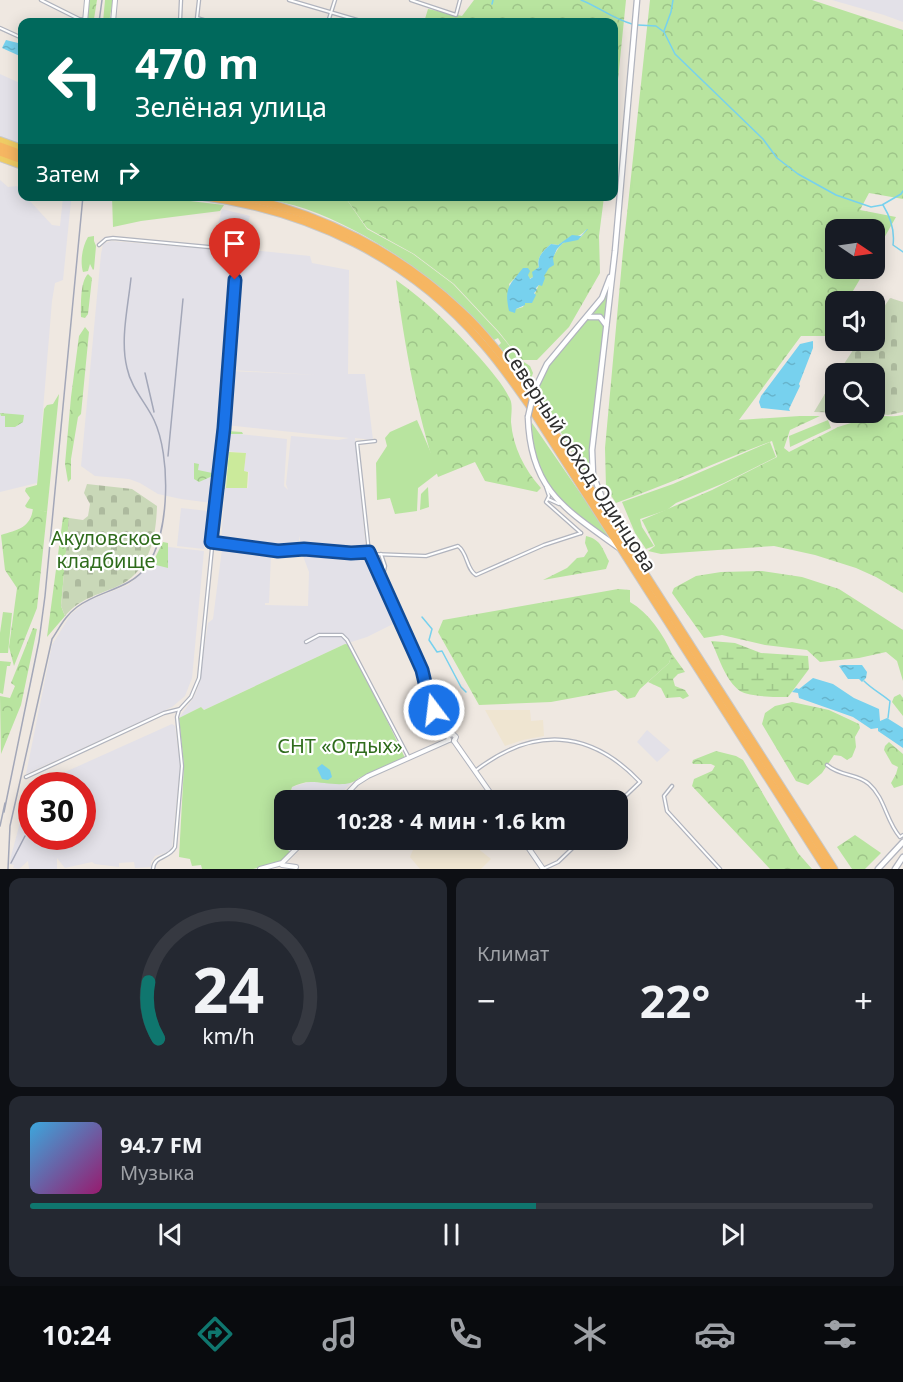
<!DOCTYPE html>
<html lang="ru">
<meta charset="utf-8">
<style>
body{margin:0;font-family:"Noto Sans",sans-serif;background:#242831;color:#f1f3f6;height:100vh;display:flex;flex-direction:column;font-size:22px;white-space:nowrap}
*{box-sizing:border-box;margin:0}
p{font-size:20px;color:#9ea1a6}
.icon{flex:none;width:33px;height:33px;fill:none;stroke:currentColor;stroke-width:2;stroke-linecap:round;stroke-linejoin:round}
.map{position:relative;height:869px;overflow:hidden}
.drawer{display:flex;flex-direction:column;gap:9px;padding:9px;background:#0d0f14;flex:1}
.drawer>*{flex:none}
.banner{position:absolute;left:18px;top:18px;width:600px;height:183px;border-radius:12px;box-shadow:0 3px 15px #0003;background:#00695c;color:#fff;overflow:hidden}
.needle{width:39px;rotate:103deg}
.fabs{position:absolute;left:825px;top:219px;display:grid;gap:12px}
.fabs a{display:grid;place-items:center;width:60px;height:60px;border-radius:12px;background:#171b24;box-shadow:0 3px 15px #0003;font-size:30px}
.speed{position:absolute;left:18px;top:772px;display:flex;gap:12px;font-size:30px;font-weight:700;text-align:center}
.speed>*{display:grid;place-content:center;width:78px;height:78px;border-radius:50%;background:#171b24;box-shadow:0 3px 15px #0003;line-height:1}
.speed .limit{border:9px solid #d22;background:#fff;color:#111}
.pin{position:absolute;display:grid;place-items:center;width:51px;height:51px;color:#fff;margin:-62px -26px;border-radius:50% 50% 50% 0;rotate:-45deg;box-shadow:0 0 6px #0007}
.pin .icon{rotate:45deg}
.me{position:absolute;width:66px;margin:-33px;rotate:345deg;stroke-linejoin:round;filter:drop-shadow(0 0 4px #0008)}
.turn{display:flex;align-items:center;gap:21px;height:126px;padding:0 18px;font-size:27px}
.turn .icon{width:78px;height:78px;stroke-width:2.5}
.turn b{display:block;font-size:42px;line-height:51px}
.then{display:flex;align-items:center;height:57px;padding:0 18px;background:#0003;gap:12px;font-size:22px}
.big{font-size:45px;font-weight:700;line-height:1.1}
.drawer .widget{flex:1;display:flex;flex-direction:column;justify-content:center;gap:9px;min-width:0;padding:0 21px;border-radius:12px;background:#242831}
.drawer .dial{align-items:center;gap:0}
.dial svg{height:156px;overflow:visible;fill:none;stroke:#363941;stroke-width:7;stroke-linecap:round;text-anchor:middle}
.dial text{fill:#f1f3f6;stroke:none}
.song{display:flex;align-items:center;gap:18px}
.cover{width:72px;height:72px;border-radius:9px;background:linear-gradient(135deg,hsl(200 70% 55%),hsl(320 70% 35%))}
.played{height:6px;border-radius:3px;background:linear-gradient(90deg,#0f766e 60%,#363941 60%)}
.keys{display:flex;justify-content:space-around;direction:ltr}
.heat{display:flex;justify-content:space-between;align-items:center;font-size:33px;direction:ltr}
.drawer .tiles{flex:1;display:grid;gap:9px;grid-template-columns:1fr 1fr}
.widget:last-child{grid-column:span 2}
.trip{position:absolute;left:274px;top:790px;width:354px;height:60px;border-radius:12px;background:#171b24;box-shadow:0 3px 15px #0003;font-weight:700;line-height:60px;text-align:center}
.dock{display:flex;height:96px;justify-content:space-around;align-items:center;background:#090b0e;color:#9ea1a6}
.dock .icon{width:42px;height:42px}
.dock .selected{color:#0f766e}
.dock b{font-size:27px;color:#f1f3f6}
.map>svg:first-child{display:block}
.industrial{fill:#e3e1e8}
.education{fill:#efe5d1}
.grass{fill:#b8e49f}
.forest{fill:url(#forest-crowns);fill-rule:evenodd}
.wetland{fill:url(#wetland-marsh)}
.cemetery{fill:url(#cemetery-stones)}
.pitch{fill:#cbea9b}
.water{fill:url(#water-ripples)}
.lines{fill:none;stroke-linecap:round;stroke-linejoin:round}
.stream{stroke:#77d1ee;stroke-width:1.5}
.minor-casing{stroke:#b1b4be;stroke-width:4.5}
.tertiary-casing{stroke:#b1b4be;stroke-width:6}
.secondary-casing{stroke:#b1b4be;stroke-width:7}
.primary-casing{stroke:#c9c9c9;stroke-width:8}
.trunk-casing{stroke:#c9c9c9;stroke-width:9}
.minor{stroke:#fff;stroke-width:2}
.tertiary{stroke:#fff;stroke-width:4}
.secondary{stroke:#fff;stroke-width:4.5}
.primary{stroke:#efcc65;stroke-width:6}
.trunk{stroke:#f6b662;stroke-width:7}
.rail{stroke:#a3a7b8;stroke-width:1.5}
.secondary-bridge-casing{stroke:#b1b4be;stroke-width:7;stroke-linecap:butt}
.secondary-bridge{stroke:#fff;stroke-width:4.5}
.route-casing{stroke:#114b97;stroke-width:15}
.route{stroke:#1a73e8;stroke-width:10}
.labels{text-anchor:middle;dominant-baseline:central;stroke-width:4.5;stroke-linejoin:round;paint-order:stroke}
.street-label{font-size:20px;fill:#2e2e2e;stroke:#fff}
.park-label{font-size:20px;fill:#2f6c1c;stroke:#fff}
</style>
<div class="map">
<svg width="903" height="869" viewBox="0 0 903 869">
<defs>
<pattern id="forest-crowns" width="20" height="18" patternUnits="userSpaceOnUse" patternTransform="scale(1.5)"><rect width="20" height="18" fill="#b8e49f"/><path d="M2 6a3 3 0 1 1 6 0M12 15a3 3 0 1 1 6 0" fill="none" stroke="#9ec489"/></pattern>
<pattern id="wetland-marsh" width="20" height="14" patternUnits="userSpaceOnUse" patternTransform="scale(1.5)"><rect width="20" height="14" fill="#b8e49f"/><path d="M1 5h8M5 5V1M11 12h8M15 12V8" fill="none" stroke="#9ec489"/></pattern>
<pattern id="cemetery-stones" width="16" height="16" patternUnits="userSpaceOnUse" patternTransform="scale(1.5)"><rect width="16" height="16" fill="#c9d8b8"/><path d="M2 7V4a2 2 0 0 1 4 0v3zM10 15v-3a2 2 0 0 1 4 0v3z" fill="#adba9e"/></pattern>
<pattern id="water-ripples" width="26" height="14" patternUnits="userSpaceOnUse" patternTransform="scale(1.5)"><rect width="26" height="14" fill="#77d1ee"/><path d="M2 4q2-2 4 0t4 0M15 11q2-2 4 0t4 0" fill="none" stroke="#67b4cc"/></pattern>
</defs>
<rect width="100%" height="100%" fill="#efe8e1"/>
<g class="industrial">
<polygon points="832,0 903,0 903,22 884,15"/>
<polygon points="0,74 22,84 22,145 0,136"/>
<polygon points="0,180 8,187 17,186 22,192 22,196 26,197 52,225 60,226 63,197 71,197 71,201 63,280 55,283 52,301 37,483 0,492"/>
<polygon points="222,209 250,216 246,231 218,224"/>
<polygon points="111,241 221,250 233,261 212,503 181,499 158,494 140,483 129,479 95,476 81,466 101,254 103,244"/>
<polygon points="241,249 310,256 312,263 349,270 348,374 365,374 373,440 355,438 366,550 365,560 380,580 399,621 367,637 345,644 204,710 201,707 179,718 194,697 199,685 208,623 213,619 222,549 271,555 269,603 265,603 265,605 308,606 309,572 300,548 300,536 297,549 221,542 225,488 248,488 249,472 244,471 246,453 227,451 229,433 287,439 284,486 288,490 286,484 291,436 338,440 349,438 226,425 231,371 317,375 231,370 241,268"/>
<polygon points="181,508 208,511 204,549 177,546"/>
<polygon points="160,546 204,551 192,678 185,696 172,707 26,774 52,645 71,614 88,601 128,585 147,569 155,559"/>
<polygon points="172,724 175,726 180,766 172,847 168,852 155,856 151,862 151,867 135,868 134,862 119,863 119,867 95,864 92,862 65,868 57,858 57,869 29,869 28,861 19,869 13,868 14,865 9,864 28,792 31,788 32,837 82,837 82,786 34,786"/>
<polygon points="647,730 670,750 657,762 637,742"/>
<polygon points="309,782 345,783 352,782 334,801 288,801 292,787"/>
<polygon points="285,816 285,840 300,840 289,851 278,844"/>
</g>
<g class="education">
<polygon points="485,710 530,710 531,721 543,720 544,736 523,740 505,746"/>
<polygon points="417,840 467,840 491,859 481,869 420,869 410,857"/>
</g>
<g class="grass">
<polygon points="112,197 156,197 224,205 220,211 141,221 113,227"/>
<path d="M261 197H291L303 200 345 197 367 229 413 254 453 284 498 332 521 360 530 366 533 373 530 382 533 388 532 391 498 346 501 343 498 338 494 340C442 283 378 235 306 209 291 204 276 201 261 197Z"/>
<path d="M94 236V241L96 246 94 269 93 270 90 264 88 271 83 272C80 262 82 247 88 237Z"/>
<polygon points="609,286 606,320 601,315 593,314 604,299"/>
<path d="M591 318 599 319 604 327 591 451 590 467 593 481H591L536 392C545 365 567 343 586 321Z"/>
<polygon points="59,394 47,512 27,508 25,506 30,498 25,491 26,488 37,485 44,409 47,405 53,404"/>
<polygon points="417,420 439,472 418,488 417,511 395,514 390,498 377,500 376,463 387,446 385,438 390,432"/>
<polygon points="828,420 831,428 790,447 789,436"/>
<path d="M532 423 616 545C572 511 531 485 532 423Z"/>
<polygon points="227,431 242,432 243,434 230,434 227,457 223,457 225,432"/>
<polygon points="770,442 776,457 724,483 676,503 667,510 640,519 642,527 654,546 646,549 635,533 622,502 673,484"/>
<polygon points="228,459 225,489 219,490 222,461"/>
<polygon points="428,487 429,507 420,510 421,494"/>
<polygon points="3,612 12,613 8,653 0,653 0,633"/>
<path d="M345 644 351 645 405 758 359 778C348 789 325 782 311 782 304 782 298 784 292 787L288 801H285V816L278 844 291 852 282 862 253 869H202L201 865 192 866 190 859 179 857 184 766 179 718 201 707 204 710Z"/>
<polygon points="0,661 11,662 10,666 7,666 3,694 0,693"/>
</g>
<g class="forest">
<polygon points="88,0 97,0 94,19 86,19"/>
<polygon points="105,0 113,0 109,22 103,22"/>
<polygon points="474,0 626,0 614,119 614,22 424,22 428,9 462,16"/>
<path d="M650 0H812L903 30V199L869 193 860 210 896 217 875 254 874 230H836V268L866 269 847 301 836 302 835 322 828 336H801L739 420 800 416H820L790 430 784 448 789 452 838 427 851 423 849 415C868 412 885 419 903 415V593L876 577 856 568 815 555 774 546 661 554 648 551 655 546 642 520 712 490 777 457 772 441C719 461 669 484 616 503L606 488 605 448 623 251Z"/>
<path d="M293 197H604L599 236 600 273 569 327 537 360H521L499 332 454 284 414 254 367 228 345 197 303 199ZM587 229C577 245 575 237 563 243 557 246 534 293 532 302H525L523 307 516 309 509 284 516 277 528 275 529 279 533 277V273L539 267C536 257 544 250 551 244L558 245C567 238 579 239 587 229Z"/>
<path d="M396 280C428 302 454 329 480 358 490 370 503 384 510 399 513 405 511 415 511 422 513 447 524 469 541 488L537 492 485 481 475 462 438 477C416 410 405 348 396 280Z"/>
<polygon points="85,327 89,332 81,414 78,417 71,459 71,479 68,482 65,464 71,397 79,336"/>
<polygon points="0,413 24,415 23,422 15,427 5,427 5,416 1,416"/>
<polygon points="194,463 199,464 198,470 217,474 199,482 194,479"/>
<path d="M33 508 47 512 37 608 14 666 9 647 17 588 5 570 1 535C17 530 31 528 33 508Z"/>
<polygon points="63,517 69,518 61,606 65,616 47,637"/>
<path d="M586 536C601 539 603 550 609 561L606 569 543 580 567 568 577 558 584 557 588 551 585 543Z"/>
<polygon points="163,542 168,543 168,568 152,564"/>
<polygon points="762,571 802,577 839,589 903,630 903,681 897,661 886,652 859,658 820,662 807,650 765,645 722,635 704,638 672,593 674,588 696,576 721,572"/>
<path d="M618 589 630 590V602C649 613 663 634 672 654L669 663 640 689 635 697 627 699 616 690 551 702 479 705 438 632 443 620Z"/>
<polygon points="33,628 37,629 21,705 1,754 0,696 10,698 15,686 11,683"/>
<polygon points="792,702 829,710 859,724 860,728 855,737 856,747 852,757 847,760 841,756 834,755 822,773 808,785 796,781 762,724 765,713 775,706"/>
<polygon points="889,742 903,754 903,785 894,788 891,783 896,774 898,767 892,764 884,750 885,746"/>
<polygon points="716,751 736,756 743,760 798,853 812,869 770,869 692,786 694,779 712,771 715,766 711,764 694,764 692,763 693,760"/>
<polygon points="855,835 881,853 865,869 852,869 837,847"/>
</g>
<g class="wetland">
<path d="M88 274 92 278 88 314 85 318 81 317C81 306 80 281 88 274Z"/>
<path d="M711 641 735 643 761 653 808 656 809 669 788 697C777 697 749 697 740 691 725 680 719 657 711 641Z"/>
<polygon points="672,654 685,672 678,674 673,679 675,686 685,690 689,696 683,699 680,697 666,698 661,688 648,682 669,663"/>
<polygon points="900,694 903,698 903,716 892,702 894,697"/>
</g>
<g class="cemetery">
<polygon points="890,298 903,302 903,412 888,415 872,413 874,412 874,374 838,373 859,341 874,340 875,320"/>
<polygon points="835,377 836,412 851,413 814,412"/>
<path d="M87 484 132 489 157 506C156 535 151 568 122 584 101 595 82 596 65 616L61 606 69 518 83 520 88 516 90 504 84 493Z"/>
</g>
<polygon class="pitch" points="229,452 246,453 244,471 248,472 247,488 226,488"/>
<g class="water">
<polygon points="6,40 22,44 22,57 2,48"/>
<path d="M587 229H588L578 240 563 243 557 249 553 258 554 265 549 268 544 276 545 278 542 286 539 285 536 288 537 290 534 293 536 295 532 303H525V305L516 309 515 313 509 311C504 287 509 286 523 268H528L530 271 528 275 530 279 533 277 532 272 539 267C536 257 544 250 551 244L558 245 572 235 581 236Z"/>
<polygon points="813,341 813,348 799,384 800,386 789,409 790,411 761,408 759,402 761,396 800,344"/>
<polygon points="842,665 862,665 867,672 866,678 862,682 859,679 848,679 839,666"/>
<polygon points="813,678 833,684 854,698 879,709 880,721 887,718 903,728 903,748 878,731 878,728 871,729 853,717 799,698 798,693 792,692 796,688 799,689"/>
<polygon points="322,764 330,770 332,777 328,780 322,779 317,768"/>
</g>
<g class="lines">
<g class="stream">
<path d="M581 0C599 7 613 19 632 24"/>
<polyline points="492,4 493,0"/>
<polyline points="638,25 656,26 664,32 675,54 763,139 777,158 798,174 836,195 871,207 882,205 901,194 903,191"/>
<polyline points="664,31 671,12 673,0"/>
<path d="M883 205C891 218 895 230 893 245L903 252"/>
<polyline points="422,617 432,629 429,640 437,652 442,651 461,687 466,692"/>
<path d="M864 681C872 689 880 693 890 701L888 718"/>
</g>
<g class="minor-casing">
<g id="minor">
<polyline points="41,0 79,19 85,20"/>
<polyline points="199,0 197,18 210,22"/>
<polyline points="289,0 364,22"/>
<polyline points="411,0 456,15 460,0"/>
<polyline points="180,22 181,0"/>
<polyline points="328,22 335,0"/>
<polyline points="0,28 22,38"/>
<path d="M99 245 106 239 113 238 230 249 236 253 237 259 224 428 199 678 191 697 179 710 177 717 182 766 175 847C169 859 154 855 153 869"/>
<polyline points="546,487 549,496 546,502 581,533"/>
<polyline points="548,499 559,504"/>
<polyline points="211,542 278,551 304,549 351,553 369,552 357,443 375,441"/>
<path d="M369 552 373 554 426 556 458 546C468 553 466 569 476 575L544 545 581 533"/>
<polyline points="369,552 422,670 434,710 450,734"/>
<polyline points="381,554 385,566 382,580"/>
<polyline points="306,642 319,635 342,635 347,640 409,758"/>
<path d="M827 765C841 777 857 773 869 784 885 798 886 821 900 837L903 835"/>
<path d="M475 771C532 727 589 728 640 782L618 803"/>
<polyline points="26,777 164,713 180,709"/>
<polyline points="672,786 664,796 667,811 720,869"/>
<path d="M522 801C541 790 562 791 580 801"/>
<polyline points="543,869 558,862 581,840"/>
</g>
</g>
<g class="tertiary-casing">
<g id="tertiary">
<polyline points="85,22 87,0"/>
<polyline points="113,22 115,0"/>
<polyline points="449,740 448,736 453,734 456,737 454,741"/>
<polyline points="454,741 496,801"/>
<polyline points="340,801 357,783 368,776 449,740"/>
<polyline points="523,840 543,869"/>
<polyline points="282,865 296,867"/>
<polyline points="260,869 282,863 305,840"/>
</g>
</g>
<g class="secondary-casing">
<g id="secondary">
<polyline points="589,317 600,317 606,325"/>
<polyline points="534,391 547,364 602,298 610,277"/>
<path d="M528 417C530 490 565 509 619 548"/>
<polyline points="605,505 593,475 592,450 615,251 637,0"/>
<polyline points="878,869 903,842"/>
<polyline points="895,869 903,857"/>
</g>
</g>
<g class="primary-casing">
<g id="primary">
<polyline points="0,140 22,148"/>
<polyline points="0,158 22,166"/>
</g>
</g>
<g class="trunk-casing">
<g id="trunk">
<polyline points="0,146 22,154"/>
<polyline points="0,152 22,160"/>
<path d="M200 196C309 211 410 258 482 343 500 363 514 384 529 405L826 869"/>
<path d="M239 196C322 213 398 252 460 310 489 336 512 370 535 402L834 869"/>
</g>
</g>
<use href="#minor" class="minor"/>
<use href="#tertiary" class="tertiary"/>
<use href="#secondary" class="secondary"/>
<use href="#primary" class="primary"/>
<use href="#trunk" class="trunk"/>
<g class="rail">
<polyline points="99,22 102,0"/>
<polyline points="145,373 154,412"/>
<polyline points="168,456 183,299"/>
<polyline points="4,812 39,641 45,596 83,196"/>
<polyline points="0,826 5,803"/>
<polyline points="11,863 25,836"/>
<path d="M8 869 10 826 52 639C60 627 65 616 77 607 99 590 130 590 147 566 170 533 171 456 154 420 146 403 131 388 127 368 120 340 128 307 131 278"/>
</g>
<g class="secondary-bridge-casing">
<polyline id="secondary-bridge" points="528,417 534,391"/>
</g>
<use href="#secondary-bridge" class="secondary-bridge"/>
</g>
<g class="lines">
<g class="route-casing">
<polyline id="route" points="235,280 224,428 211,542 278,551 304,549 351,553 369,552 422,670 429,700 434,710"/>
</g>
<use href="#route" class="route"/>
</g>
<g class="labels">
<g class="street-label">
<text transform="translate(580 459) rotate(57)">Северный обход Одинцова</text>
</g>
<g class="park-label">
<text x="106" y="537">Акуловское<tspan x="106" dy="23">кладбище</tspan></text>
<text x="340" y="745">СНТ «Отдых»</text>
</g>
</g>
</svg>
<div class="fabs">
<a><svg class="needle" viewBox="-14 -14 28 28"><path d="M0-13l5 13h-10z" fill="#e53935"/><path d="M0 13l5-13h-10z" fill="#9ea1a6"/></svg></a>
<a><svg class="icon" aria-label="sound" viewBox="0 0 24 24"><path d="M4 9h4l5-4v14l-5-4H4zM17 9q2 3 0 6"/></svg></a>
<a><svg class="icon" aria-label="search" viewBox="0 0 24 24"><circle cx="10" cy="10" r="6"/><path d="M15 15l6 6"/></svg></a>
</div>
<div class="speed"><div class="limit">30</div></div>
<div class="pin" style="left:235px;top:280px;background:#d93025"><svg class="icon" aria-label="arrive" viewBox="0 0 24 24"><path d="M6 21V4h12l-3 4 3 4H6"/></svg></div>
<svg class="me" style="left:434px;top:710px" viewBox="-20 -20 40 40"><circle r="17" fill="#1a73e8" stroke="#fff" stroke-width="3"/><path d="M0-11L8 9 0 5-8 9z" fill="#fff"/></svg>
<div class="trip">10:28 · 4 мин · 1.6 km</div>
<div class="banner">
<div class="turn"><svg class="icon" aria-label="left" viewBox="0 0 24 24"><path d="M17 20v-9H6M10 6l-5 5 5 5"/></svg><div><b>470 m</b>Зелёная улица</div></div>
<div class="then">Затем<svg class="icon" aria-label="right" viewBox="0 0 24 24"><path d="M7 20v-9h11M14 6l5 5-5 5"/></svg></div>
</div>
</div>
<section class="drawer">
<div class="tiles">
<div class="widget dial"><svg viewBox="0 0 100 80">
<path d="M14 69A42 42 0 1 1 86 69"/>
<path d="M14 69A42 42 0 0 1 9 40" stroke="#0f766e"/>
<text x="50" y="56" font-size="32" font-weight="700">24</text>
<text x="50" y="72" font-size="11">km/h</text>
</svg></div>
<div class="widget"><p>Климат</p>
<div class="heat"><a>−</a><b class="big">22°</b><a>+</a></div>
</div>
<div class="widget">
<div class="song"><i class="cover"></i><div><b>94.7 FM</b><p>Музыка</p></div></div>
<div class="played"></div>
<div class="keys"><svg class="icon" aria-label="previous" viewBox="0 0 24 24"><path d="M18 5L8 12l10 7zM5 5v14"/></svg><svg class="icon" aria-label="pause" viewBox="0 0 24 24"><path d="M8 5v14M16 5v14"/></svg><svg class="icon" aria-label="next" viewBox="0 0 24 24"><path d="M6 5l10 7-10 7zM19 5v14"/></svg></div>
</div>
</div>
</section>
<nav class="dock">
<b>10:24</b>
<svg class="icon selected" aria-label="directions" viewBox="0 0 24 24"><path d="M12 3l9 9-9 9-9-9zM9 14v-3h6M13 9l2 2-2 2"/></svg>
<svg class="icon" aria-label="music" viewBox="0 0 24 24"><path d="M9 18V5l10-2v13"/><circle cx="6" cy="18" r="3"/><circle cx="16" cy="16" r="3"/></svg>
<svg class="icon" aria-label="phone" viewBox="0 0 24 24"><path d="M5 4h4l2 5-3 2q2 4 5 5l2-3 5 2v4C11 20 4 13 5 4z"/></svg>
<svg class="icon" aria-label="climate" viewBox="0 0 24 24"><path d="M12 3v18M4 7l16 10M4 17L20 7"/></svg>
<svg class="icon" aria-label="car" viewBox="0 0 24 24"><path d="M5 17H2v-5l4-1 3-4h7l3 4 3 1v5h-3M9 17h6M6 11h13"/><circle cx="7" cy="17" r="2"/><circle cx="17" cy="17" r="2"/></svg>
<svg class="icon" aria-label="filters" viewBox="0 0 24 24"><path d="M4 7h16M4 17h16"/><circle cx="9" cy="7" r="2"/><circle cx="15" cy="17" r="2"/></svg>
</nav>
